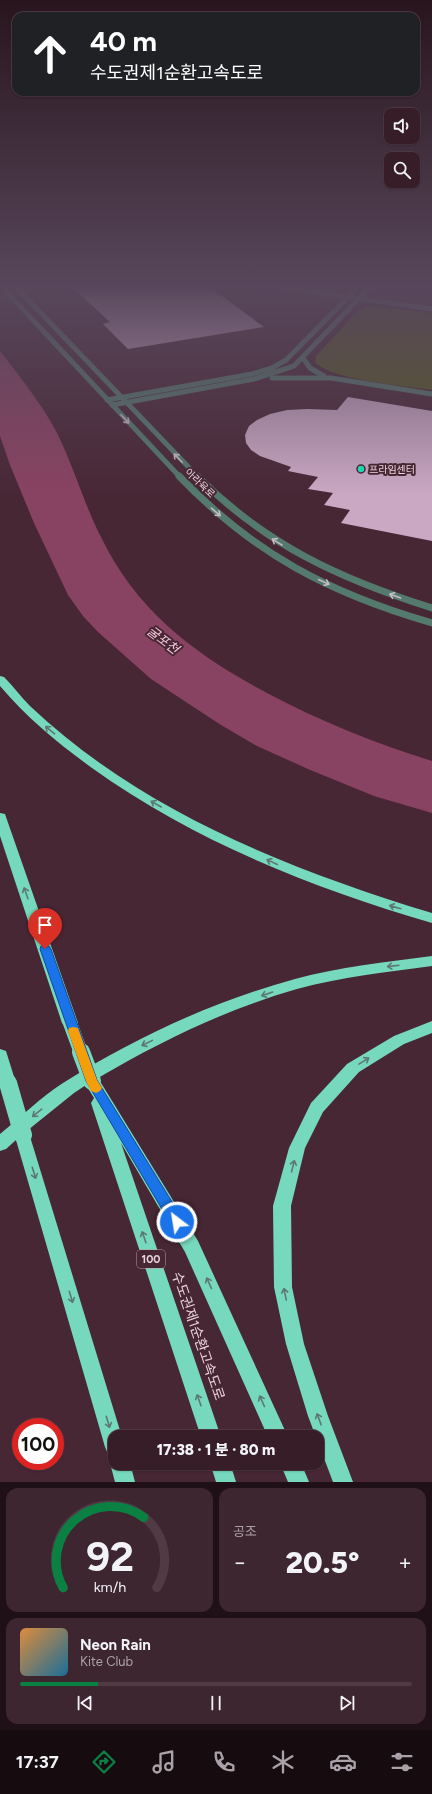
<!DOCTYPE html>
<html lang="ko">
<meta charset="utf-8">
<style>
body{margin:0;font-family:Figtree,"Noto Sans KR",sans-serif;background:#3d2630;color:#f1f3f6;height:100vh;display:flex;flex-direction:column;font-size:15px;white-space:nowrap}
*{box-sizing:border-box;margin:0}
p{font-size:13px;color:#aaa2a8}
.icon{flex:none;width:22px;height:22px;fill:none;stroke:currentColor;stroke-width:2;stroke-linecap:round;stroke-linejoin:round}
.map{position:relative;height:1482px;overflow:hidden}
.sheet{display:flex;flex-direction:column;gap:6px;padding:6px;background:#1e1016;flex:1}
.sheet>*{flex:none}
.guide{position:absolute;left:12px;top:12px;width:408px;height:84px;border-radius:12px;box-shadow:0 1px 3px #0004,0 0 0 1px #503b45;background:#202124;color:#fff;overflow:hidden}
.tools{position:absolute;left:384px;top:108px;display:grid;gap:8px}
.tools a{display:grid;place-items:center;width:36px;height:36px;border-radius:8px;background:#361d28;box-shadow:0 1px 3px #0004,0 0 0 1px #503b45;font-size:20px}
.speed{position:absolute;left:12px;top:1418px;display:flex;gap:8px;font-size:20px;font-weight:700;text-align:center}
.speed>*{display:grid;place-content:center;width:52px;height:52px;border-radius:50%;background:#361d28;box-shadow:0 1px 3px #0004,0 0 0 1px #503b45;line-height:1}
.speed .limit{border:6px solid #d22;background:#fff;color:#111}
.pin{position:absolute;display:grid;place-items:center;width:34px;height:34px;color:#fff;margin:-41px -17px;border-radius:50% 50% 50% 0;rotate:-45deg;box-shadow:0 0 4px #0007}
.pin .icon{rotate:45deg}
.me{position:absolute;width:44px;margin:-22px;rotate:329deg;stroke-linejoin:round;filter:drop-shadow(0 0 3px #0008)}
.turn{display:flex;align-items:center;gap:14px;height:84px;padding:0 12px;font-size:18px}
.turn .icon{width:52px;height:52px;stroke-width:2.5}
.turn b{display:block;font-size:28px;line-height:34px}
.big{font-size:30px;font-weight:800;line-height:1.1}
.sheet .tile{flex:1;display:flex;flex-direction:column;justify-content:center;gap:6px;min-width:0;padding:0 14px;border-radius:12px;background:#3d2630}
.sheet .dial{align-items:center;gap:0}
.dial svg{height:104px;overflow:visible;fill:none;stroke:#503b45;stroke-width:7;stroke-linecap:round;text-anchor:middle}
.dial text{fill:#f1f3f6;stroke:none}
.song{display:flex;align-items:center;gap:12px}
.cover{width:48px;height:48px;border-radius:6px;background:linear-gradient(135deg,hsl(30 70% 55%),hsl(200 70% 35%))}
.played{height:4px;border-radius:2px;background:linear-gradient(90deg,#0b8043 20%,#503b45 20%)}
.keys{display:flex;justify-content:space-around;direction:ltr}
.heat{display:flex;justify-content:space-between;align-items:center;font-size:22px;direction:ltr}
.sheet .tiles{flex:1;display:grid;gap:6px;grid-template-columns:1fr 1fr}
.tile:last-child{grid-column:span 2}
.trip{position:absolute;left:108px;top:1430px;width:216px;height:40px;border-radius:12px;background:#361d28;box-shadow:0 1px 3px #0004,0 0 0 1px #503b45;font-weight:800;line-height:40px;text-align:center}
.tab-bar{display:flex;height:64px;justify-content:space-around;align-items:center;background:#160c10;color:#aaa2a8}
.tab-bar .icon{width:28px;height:28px}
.tab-bar .on{color:#0b8043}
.tab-bar b{font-size:18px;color:#f1f3f6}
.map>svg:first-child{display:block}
.green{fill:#565a21}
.water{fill:#894362}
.building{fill:#caa8c3}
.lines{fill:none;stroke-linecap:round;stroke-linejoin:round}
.minor{stroke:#54796d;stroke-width:5}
.tertiary-far1{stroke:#54796d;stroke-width:5}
.tertiary{stroke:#54796d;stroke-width:7}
.motorway{fill:#76d9bd;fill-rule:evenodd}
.motorway-bridge-far1{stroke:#76d9bd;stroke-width:14}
.motorway-bridge{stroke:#76d9bd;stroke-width:18}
.oneway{stroke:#c4bcc0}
.oneway2{stroke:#5d7772}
.route{fill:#1a73e8;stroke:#114b97}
.slow{fill:#f59e0b}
.poi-dot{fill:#21d5b0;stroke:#482735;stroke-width:1.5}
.labels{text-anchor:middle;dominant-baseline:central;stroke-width:4;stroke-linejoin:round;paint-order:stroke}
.far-poi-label{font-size:10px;fill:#e9d3db;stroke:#482735;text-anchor:start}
.far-street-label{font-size:10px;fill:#e9d3db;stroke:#482735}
.shield{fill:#482735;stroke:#b99fa9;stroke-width:1}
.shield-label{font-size:11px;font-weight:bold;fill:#e9d3db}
.water-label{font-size:13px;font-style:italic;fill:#f6cbdb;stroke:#482735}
.near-street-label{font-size:14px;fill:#e9d3db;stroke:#482735}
</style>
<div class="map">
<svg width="432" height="1482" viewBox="0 0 432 1482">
<rect width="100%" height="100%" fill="#482735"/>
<path class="green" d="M373 306 432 313V390C406 386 331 380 315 362L316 356 358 311 365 307Z"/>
<path class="water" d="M0 351C18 374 44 407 57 433 74 467 84 504 101 537 137 612 196 655 267 693 320 721 374 743 432 761V813L374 796 308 769 257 746 221 725 151 679 98 632 83 616 68 595 34 523 10 465 0 436Z"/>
<g class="building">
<polygon points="73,288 211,288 264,327 128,349 103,324 110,322"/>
<polygon points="348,397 432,411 432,541 341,523 350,510 324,505 333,493 308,489 318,477 288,471 291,467 260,456 251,450 246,443 245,435 249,426 257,420 270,414 287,410 307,409 337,410"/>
</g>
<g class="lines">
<g class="minor">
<polyline points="284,288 432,309"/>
<polyline points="303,358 310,368 324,376"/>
<polyline points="272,378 331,378 432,394"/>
<polyline points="107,400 252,374 272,368 286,360 357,288"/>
<polyline points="112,405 254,379 294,366 369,288"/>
</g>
<g class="tertiary-far1">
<polyline points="3,288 180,477"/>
<polyline points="17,288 198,477"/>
</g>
<g class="tertiary">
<path d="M179 476C254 554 329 593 432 623"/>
<path d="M197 476C266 545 340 579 432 608"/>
</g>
<g class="motorway">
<path d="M0 676 4 677C13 686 21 697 30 706 141 811 288 869 432 913V923C312 888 194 841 92 768 59 744 27 718 0 686Z"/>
<polygon points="0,813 5,814 6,817 78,1023 75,1027 70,1029 65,1027 62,1023 0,836"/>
<path d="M432 956V966C387 972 341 977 297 989 227 1009 161 1041 98 1078L198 1241 288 1437H268L185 1252 121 1143 221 1437H201L91 1103 94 1098 86 1085 74 1093 28 1130 122 1437H115V1463H130L135 1482H115L110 1463 113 1456 108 1454 105 1447 16 1140 6 1149 0 1151V1134C21 1117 41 1097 63 1083 134 1038 214 1001 295 979 339 967 386 962 432 956Z"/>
<polygon points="432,1021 432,1033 404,1044 359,1072 323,1112 305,1148 291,1206 292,1287 304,1344 328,1416 353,1482 333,1482 308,1416 286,1344 274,1287 273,1206 289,1148 311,1103 347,1064 394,1036"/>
<polygon points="0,1049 6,1051 16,1083 14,1087 8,1089 2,1087 0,1083"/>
<polygon points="210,1463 230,1463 236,1482 216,1482"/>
<polygon points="280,1463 301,1463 309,1482 288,1482"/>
</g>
<polyline class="motorway-bridge-far1" points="70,1023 81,1053"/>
<g class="motorway-bridge">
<polyline points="81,1052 92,1081"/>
<polyline points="8,1083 23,1135"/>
</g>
</g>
<defs><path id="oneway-shaft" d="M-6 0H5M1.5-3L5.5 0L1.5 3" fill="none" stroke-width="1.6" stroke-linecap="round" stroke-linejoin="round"/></defs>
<g class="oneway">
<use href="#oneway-shaft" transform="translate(125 419) rotate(47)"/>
<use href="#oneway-shaft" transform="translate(178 458) rotate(-134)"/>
<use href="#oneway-shaft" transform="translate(216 512) rotate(41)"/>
<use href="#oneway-shaft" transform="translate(277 542) rotate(-148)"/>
<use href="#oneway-shaft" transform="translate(324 582) rotate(25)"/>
<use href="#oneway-shaft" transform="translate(395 596) rotate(-160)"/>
</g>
<g class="oneway2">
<use href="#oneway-shaft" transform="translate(50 730) rotate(-140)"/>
<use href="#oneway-shaft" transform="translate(156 804) rotate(-150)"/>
<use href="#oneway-shaft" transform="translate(272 862) rotate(-155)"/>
<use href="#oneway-shaft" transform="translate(26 893) rotate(-109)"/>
<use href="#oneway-shaft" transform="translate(395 907) rotate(-164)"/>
<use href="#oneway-shaft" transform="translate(393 966) rotate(173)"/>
<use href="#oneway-shaft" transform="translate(267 994) rotate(161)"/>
<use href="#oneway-shaft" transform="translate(147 1043) rotate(154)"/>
<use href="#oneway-shaft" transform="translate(364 1061) rotate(-31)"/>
<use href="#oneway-shaft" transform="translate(37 1113) rotate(141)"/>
<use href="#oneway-shaft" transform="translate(293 1166) rotate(-76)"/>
<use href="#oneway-shaft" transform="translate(34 1173) rotate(73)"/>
<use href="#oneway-shaft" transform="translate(144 1237) rotate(-109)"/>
<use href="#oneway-shaft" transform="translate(209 1283) rotate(-114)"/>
<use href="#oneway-shaft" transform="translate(285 1294) rotate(-102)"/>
<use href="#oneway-shaft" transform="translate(71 1297) rotate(73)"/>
<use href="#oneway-shaft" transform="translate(199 1400) rotate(-109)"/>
<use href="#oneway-shaft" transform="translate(262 1401) rotate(-114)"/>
<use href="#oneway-shaft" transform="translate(319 1419) rotate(-110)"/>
<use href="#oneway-shaft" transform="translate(108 1422) rotate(73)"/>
</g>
<linearGradient id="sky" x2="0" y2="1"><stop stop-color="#28151d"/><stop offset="0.58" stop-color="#58475c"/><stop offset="1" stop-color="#58475c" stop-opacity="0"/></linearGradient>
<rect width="432" height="495" fill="url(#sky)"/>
<polygon class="route" points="45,945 49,946 51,949 97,1080 182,1218 184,1222 182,1226 177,1227 172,1226 86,1081 40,949 41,946"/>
<polygon class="slow" points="73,1027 78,1028 79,1031 97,1080 102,1088 100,1091 96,1093 91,1091 86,1081 68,1031 69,1028"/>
<circle class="poi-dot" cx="361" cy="469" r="4"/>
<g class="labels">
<g class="far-poi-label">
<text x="369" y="469">프라임센터</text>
</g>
<g class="far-street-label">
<text transform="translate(200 483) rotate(44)">아라육로</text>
</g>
<rect class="shield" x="137" y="1250" width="28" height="18" rx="3"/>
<g class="shield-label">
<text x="151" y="1259">100</text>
</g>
<g class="water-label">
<text transform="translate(163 640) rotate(37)">굴포천</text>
</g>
<g class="near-street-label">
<text transform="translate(198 1336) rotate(71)">수도권제1순환고속도로</text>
</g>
</g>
</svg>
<div class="tools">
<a><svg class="icon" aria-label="sound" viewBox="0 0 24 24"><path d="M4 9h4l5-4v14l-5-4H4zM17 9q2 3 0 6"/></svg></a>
<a><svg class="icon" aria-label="search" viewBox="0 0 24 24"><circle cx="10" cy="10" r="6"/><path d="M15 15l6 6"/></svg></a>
</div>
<div class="speed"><div class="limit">100</div></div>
<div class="pin" style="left:45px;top:949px;background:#d93025"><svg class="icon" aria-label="arrive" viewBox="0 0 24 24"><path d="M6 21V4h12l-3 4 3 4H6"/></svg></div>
<svg class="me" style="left:177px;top:1222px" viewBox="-20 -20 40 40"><circle r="17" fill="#1a73e8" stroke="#fff" stroke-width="3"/><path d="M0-11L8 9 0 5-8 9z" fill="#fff"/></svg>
<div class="trip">17:38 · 1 분 · 80 m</div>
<div class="guide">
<div class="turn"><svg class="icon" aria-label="ahead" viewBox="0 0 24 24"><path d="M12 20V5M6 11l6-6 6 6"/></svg><div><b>40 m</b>수도권제1순환고속도로</div></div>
</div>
</div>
<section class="sheet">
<div class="tiles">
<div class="tile dial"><svg viewBox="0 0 100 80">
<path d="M14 69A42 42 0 1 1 86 69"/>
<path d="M14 69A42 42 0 0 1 76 15" stroke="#0b8043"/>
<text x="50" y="56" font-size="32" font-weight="700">92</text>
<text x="50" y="72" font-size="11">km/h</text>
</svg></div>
<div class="tile"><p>공조</p>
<div class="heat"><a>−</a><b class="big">20.5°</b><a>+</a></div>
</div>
<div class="tile">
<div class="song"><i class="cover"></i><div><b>Neon Rain</b><p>Kite Club</p></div></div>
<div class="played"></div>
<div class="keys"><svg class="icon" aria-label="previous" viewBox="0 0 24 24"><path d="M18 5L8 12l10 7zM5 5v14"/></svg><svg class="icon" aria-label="pause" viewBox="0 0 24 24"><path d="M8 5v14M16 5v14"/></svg><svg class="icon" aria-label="next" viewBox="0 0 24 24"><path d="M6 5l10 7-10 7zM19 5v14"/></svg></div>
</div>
</div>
</section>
<nav class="tab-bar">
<b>17:37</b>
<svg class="icon on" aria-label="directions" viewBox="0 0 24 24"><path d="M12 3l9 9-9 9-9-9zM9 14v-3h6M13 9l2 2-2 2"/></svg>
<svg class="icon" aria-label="music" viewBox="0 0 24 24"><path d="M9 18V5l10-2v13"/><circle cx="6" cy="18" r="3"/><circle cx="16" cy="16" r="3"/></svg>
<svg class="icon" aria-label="phone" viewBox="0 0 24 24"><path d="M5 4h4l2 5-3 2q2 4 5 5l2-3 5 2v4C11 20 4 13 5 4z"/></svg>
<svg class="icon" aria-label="climate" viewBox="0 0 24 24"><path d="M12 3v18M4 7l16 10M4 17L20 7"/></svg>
<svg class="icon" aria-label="car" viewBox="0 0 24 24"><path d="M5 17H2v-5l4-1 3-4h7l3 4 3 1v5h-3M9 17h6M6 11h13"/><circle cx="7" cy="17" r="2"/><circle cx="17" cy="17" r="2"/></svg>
<svg class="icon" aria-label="filters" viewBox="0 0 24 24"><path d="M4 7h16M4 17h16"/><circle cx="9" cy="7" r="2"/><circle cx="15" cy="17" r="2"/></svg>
</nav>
